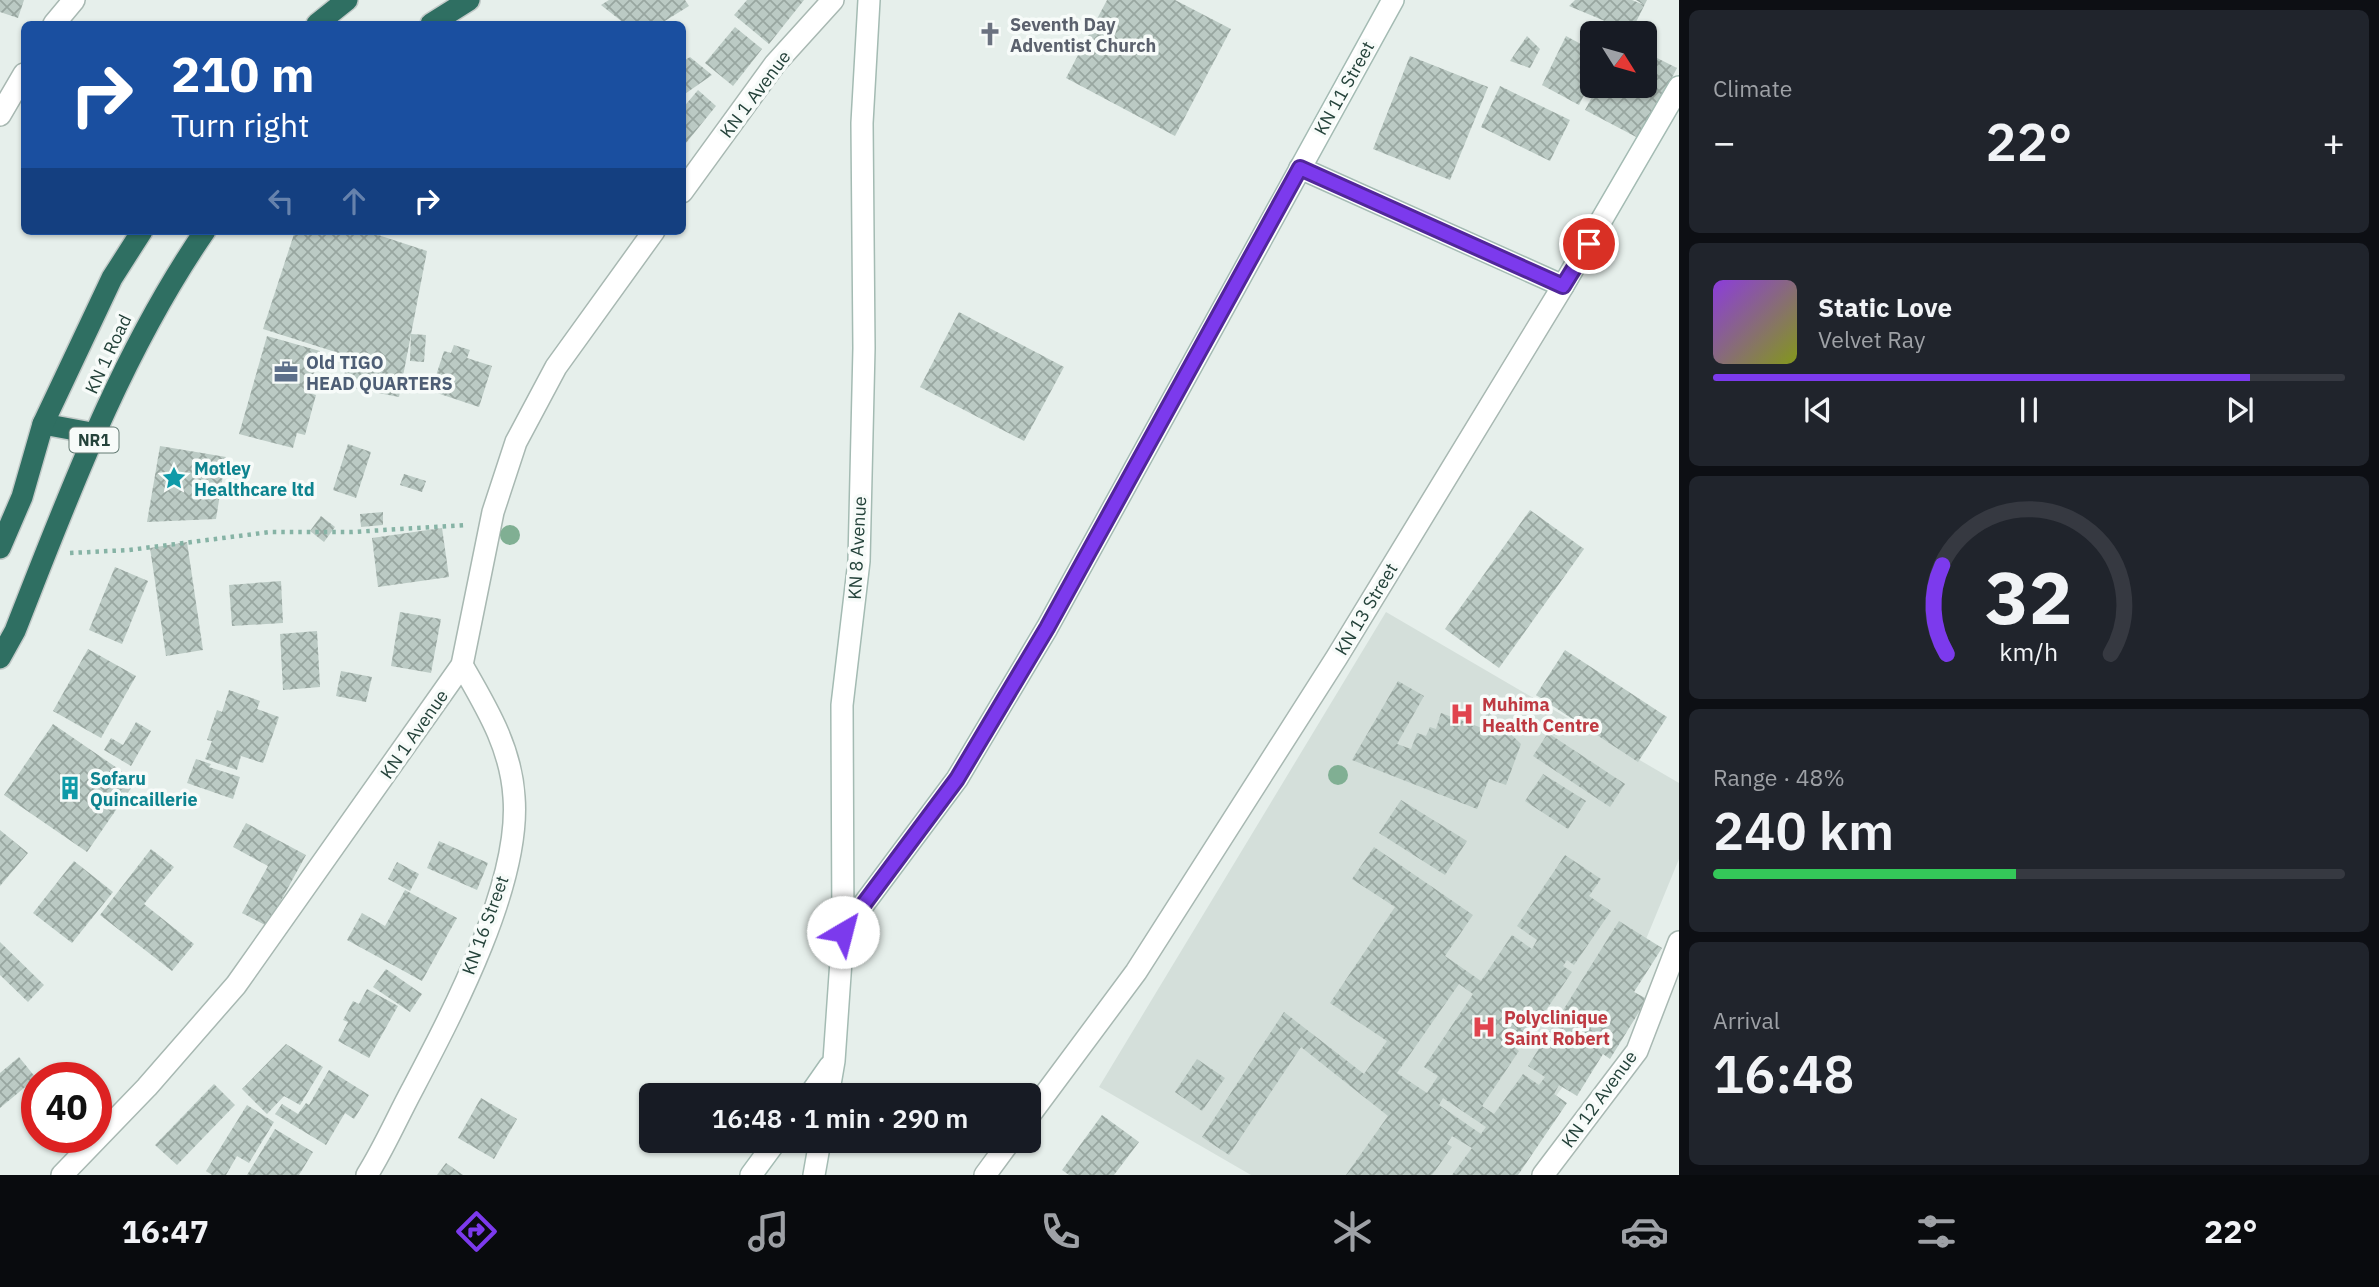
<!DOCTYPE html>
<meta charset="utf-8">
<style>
body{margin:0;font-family:"IBM Plex Sans",sans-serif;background:#20242c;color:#f1f3f6;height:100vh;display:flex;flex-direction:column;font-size:26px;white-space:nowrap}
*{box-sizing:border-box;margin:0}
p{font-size:23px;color:#9ea1a6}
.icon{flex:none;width:38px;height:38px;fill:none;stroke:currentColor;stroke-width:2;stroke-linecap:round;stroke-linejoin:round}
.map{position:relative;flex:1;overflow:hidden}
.side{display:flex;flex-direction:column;gap:10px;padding:10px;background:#0d0f14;width:700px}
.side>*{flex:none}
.hud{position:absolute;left:21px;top:21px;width:665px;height:214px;border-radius:10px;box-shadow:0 2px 5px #0004;background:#1a4fa0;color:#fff;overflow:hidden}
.needle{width:46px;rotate:127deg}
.buttons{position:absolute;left:1580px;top:21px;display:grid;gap:14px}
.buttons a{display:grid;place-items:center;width:77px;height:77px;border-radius:10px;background:#171b24;box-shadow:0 2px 5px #0004;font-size:35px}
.speed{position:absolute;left:21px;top:1062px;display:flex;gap:14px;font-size:35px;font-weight:700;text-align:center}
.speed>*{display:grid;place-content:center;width:91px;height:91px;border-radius:50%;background:#171b24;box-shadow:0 2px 5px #0004;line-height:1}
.speed .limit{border:10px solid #d22;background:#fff;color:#111}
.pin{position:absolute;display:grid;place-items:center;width:60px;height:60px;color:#fff;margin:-30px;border:4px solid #fff;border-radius:50%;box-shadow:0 2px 7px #0007}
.me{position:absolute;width:77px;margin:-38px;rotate:37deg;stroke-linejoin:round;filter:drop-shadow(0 0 5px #0008)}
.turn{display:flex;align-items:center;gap:24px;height:147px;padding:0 35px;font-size:32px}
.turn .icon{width:91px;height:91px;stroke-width:2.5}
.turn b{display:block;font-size:49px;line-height:60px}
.lanes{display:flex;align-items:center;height:66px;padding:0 35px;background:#0003;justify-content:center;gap:35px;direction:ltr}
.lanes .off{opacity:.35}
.big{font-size:52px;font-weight:600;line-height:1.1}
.side .widget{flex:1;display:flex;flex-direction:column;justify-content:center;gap:10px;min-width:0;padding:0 24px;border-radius:10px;background:#20242c}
.side .dial{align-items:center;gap:0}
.dial svg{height:182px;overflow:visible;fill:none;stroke:#363941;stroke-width:7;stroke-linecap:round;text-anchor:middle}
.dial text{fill:#f1f3f6;stroke:none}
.song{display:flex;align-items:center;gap:21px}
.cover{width:84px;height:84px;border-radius:10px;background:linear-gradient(135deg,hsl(270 70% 55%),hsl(70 70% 35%))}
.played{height:7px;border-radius:4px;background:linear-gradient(90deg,#7c3aed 85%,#363941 85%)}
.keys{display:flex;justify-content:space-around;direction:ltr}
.heat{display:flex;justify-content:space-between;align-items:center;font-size:38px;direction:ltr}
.charge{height:10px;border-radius:5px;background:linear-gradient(90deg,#34c759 48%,#363941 0)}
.trip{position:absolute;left:639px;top:1083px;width:402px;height:70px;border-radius:10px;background:#171b24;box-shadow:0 2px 5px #0004;font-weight:600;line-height:70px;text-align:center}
.tabs{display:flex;height:112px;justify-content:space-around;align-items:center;background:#090b0e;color:#9ea1a6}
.tabs .icon{width:49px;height:49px}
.tabs .current{color:#7c3aed}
.tabs b{font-size:32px;color:#f1f3f6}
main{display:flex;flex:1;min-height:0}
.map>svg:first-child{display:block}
.built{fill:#d4dfda}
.building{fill:url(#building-cross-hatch);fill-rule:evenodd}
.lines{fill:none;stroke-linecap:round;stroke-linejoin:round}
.street-casing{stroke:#a8b8b2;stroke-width:24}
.secondary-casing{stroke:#a4bbb3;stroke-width:24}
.highway-casing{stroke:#c2cac8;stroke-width:24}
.path{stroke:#86b3a5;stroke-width:4.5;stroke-dasharray:3.5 5;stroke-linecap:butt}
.street{stroke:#fff;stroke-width:21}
.secondary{stroke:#fff;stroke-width:21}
.highway{stroke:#2f6f62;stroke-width:21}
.tree{fill:#80af93}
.route-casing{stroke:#51269a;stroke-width:18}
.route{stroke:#7c3aed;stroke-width:12}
.labels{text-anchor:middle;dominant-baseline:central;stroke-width:7;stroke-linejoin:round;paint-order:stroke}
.shield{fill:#f7fbf9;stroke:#637a73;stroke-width:2}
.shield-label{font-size:16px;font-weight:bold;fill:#24423a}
.worship-label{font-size:18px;font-weight:bold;fill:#5b616d;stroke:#f7fbf9;text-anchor:start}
.street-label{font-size:18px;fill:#24423a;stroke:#f7fbf9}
.service-label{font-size:18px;font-weight:bold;fill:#4e5e75;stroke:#f7fbf9;text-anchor:start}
.culture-label{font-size:18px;font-weight:bold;fill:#0d838f;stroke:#f7fbf9;text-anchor:start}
.health-label{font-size:18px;font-weight:bold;fill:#be3a42;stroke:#f7fbf9;text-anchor:start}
</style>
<main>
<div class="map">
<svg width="1679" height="1175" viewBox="0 0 1679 1175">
<defs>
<pattern id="building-cross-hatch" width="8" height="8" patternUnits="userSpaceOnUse" patternTransform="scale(1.75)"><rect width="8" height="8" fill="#bbcac4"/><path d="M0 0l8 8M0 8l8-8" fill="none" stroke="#98a6a0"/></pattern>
</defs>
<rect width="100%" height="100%" fill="#e6efeb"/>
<polygon class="built" points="1386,612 1679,783 1679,859 1614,1017 1498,1175 1251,1175 1099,1087"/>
<g class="building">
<polygon points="0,0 24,0 18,18 0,12"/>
<polygon points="609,0 685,0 689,6 660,24 625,24 601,5"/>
<polygon points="747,0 804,0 769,44 734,15"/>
<polygon points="1107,0 1175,0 1231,29 1175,136 1066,78"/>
<polygon points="1575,0 1632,0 1644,5 1636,0 1647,0 1631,32 1569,6"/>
<polygon points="735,27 762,49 733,86 705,63"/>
<polygon points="1527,36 1540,49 1530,68 1510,61"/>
<polygon points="1566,36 1592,50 1592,79 1579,105 1542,85"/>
<polygon points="1645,52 1677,68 1640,139 1585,110 1598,86 1645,86"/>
<polygon points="1410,56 1488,87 1450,180 1373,149"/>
<polygon points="690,57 712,75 682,96 682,62"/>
<polygon points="1500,86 1570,120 1550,161 1481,127"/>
<polygon points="698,90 716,106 686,143 682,140 682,109"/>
<polygon points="295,231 366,231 427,251 399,397 342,386 348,356 263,329"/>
<polygon points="959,312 1064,367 1024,441 920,387"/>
<polygon points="411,334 426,335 424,362 410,361"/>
<polygon points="267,336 320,351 309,393 316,395 305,435 297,433 293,448 239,434"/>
<polygon points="454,345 470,350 467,358 492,366 479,407 431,391 444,351 451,353"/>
<polygon points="348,444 371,452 356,498 333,490"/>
<polygon points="160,446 226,457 216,519 147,522"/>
<polygon points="404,474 426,481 422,492 400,485"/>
<polygon points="1530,510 1584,549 1499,668 1445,629"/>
<polygon points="383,512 383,525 361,527 360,514"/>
<polygon points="321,516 335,527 324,542 310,531"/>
<polygon points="442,528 449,577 378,587 372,538"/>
<polygon points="187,542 203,650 166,656 150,548"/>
<polygon points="115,567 148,581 122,644 89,630"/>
<polygon points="281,581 283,623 232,626 229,585"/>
<polygon points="400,612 441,619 431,673 391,666"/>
<polygon points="317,631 320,687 283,690 280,634"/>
<polygon points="88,649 136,676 101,738 53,711"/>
<polygon points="1565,650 1667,717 1638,762 1536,695"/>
<polygon points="341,671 372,677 366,702 336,696"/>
<polygon points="1398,681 1424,696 1397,744 1411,749 1417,733 1426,736 1430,727 1436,729 1441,713 1482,728 1487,711 1521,744 1506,785 1489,779 1477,809 1352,760"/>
<polygon points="229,690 260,701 257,709 279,717 263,763 241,756 237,770 205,759 212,741 207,740 217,710 222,712"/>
<polygon points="136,722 151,731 131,766 104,750 111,738 123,745"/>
<polygon points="53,724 136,781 87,852 4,795"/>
<polygon points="1548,733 1625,784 1610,807 1533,756"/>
<polygon points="196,759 211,764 209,767 240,777 233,799 187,783"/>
<polygon points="1543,774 1586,801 1568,829 1525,801"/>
<polygon points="1401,800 1467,841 1445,875 1379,833"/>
<polygon points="246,823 306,855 267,926 242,913 268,866 233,847"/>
<polygon points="0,830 28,853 0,886"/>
<polygon points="439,841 488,863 477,890 427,868"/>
<path d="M1374 847 1473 915 1445 956 1481 981 1512 935 1532 949 1537 940 1517 926 1565 855 1601 879 1589 896 1611 911 1574 965 1567 960 1563 966 1572 972 1544 1013 1539 1010 1514 1047 1519 1051 1482 1106 1494 1114 1523 1074 1539 1085 1545 1077 1528 1066 1619 921 1662 948 1634 992 1647 999 1610 1059 1603 1054 1577 1096 1559 1085 1554 1094 1567 1103 1518 1175H1452L1472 1148 1452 1136 1447 1144 1452 1147 1432 1175H1346L1388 1116 1301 1047 1229 1155 1202 1137 1284 1012 1364 1074 1387 1041 1330 1003 1395 907 1352 879ZM1459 984 1473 994 1424 1067 1438 1076 1427 1093 1397 1073ZM1443 1098 1486 1127 1481 1134 1439 1105Z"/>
<polygon points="151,849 174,867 144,904 194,944 172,971 100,915"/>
<polygon points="74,861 113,892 72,943 33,913"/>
<polygon points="397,862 419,874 410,891 388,879"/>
<polygon points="405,890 457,918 422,981 347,940 362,913 385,926"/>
<polygon points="0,942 44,985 28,1002 0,975"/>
<polygon points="386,969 422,994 410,1012 373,987"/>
<polygon points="367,989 398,1006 369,1058 338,1041 348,1022 343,1020 353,1001 359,1004"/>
<polygon points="286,1044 323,1067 300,1105 284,1096 267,1114 242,1089"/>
<polygon points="19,1057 36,1078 0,1108 0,1073"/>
<polygon points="1197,1059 1225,1078 1202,1111 1175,1092"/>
<polygon points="329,1070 369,1095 354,1119 345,1113 326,1145 275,1114 282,1104 298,1114 306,1103 309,1105"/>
<polygon points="214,1084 235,1105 177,1165 155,1145"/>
<polygon points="481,1098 517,1119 494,1159 458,1138"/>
<polygon points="247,1105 274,1122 249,1163 237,1156 226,1175 212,1175 206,1171"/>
<polygon points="1102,1115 1139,1142 1114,1175 1069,1175 1062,1170"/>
<polygon points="275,1129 313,1152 299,1175 247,1175"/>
<polygon points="446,1163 463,1175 437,1175"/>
</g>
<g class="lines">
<g class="street-casing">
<g id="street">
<polyline points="54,24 74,0"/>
<polyline points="0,115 24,74"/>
<polyline points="682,192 775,64 833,0"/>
<polyline points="1029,1116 1136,972 1337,657 1563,286"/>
<polyline points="62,1175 147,1087 236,985 462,665 493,512 516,442 556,367 654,231"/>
<path d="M367 1175C384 1148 397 1118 412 1090 452 1014 521 884 514 797 511 747 486 707 462 665"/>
<polyline points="985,1175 1010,1141"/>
<polyline points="1543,1175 1637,1051 1679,942"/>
</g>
</g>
<g class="secondary-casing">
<g id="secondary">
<polyline points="1300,168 1563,286 1679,87"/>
<polyline points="843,932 957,779 1047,628 1393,0"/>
<polyline points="809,1096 830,1066"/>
<polyline points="828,1096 834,1061 843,932 842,705 859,561 864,348 862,123 869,0"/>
<polyline points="751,1175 776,1141"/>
<polyline points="814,1175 820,1141"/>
</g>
</g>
<g class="highway-casing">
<g id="highway">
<polyline points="317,24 347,0"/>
<polyline points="431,24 469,0"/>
<polyline points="43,424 97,434"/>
<polyline points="0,548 22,497 43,424 112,278 142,231"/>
<path d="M0 658 15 631C69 494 121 353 205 231"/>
</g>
</g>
<polyline class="path" points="70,553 129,550 270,532 352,532 466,525"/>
<use href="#street" class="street"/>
<use href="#secondary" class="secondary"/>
<use href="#highway" class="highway"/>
</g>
<g class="tree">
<circle cx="510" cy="535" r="10"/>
<circle cx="1338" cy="775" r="10"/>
</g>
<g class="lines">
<g class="route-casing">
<polyline id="route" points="843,932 957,779 1047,628 1300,168 1563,286 1589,244"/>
</g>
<use href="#route" class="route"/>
</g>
<defs>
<g id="church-bare" transform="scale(1.89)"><path d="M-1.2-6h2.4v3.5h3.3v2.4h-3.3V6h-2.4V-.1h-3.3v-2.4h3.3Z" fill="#6b7280" stroke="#f7fbf9" stroke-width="2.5" paint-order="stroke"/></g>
<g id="office-bare" transform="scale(1.89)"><path d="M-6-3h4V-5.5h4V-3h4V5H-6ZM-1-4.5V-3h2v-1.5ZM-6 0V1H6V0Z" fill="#5c6f8a" stroke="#f7fbf9" stroke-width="2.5" paint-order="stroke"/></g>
<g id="sight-bare" transform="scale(1.89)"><path d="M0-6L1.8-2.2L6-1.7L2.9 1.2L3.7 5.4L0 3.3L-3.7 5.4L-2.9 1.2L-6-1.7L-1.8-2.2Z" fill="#0f9aa8" stroke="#f7fbf9" stroke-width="2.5" paint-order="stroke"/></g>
<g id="hospital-bare" transform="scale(1.89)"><path d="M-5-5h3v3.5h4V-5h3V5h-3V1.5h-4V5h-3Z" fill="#e0444e" stroke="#f7fbf9" stroke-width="2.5" paint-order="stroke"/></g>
<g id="building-bare" transform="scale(1.89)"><path d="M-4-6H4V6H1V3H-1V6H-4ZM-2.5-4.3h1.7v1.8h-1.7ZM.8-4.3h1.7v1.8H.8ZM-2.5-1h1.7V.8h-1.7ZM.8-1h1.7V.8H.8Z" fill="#0f9aa8" stroke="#f7fbf9" stroke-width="2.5" paint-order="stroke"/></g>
</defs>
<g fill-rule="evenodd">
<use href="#church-bare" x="990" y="34"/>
<use href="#office-bare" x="286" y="372"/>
<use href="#sight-bare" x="174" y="478"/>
<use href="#hospital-bare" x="1462" y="714"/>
<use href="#building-bare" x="70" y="788"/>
<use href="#hospital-bare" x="1484" y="1027"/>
</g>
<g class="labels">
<rect class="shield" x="69.5" y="427.5" width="49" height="25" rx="5"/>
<g class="shield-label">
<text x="94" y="440">NR1</text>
</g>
<g class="worship-label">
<text x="1010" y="24">Seventh Day<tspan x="1010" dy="21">Adventist Church</tspan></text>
</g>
<g class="street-label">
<text transform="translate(1344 88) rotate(-61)">KN 11 Street</text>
<text transform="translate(755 94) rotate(-53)">KN 1 Avenue</text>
<text transform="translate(108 354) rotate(-65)">KN 1 Road</text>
<text transform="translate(857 548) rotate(-87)">KN 8 Avenue</text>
<text transform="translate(1366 609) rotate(-59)">KN 13 Street</text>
<text transform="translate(414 734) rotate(-55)">KN 1 Avenue</text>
<text transform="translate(485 925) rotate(-70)">KN 16 Street</text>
<text transform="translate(1599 1099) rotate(-54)">KN 12 Avenue</text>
</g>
<g class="service-label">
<text x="306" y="362">Old TIGO<tspan x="306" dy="21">HEAD QUARTERS</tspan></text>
</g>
<g class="culture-label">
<text x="194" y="468">Motley<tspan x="194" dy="21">Healthcare ltd</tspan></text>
<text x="90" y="778">Sofaru<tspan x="90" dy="21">Quincaillerie</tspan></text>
</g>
<g class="health-label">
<text x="1482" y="704">Muhima<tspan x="1482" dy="21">Health Centre</tspan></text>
<text x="1504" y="1017">Polyclinique<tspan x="1504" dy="21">Saint Robert</tspan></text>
</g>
</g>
</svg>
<div class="buttons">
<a><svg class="needle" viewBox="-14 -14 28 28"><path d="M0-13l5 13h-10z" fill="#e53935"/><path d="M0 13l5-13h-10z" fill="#9ea1a6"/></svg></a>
</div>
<div class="speed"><div class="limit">40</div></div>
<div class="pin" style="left:1589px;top:244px;background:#d93025"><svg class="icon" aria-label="arrive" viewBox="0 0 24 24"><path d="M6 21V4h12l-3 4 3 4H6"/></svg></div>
<svg class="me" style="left:843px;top:932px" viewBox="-20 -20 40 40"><circle r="19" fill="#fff"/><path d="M0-13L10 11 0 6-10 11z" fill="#7c3aed"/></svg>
<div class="trip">16:48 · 1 min · 290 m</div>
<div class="hud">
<div class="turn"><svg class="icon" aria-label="right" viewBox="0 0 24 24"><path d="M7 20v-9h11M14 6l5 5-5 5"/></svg><div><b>210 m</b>Turn right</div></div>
<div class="lanes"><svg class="icon off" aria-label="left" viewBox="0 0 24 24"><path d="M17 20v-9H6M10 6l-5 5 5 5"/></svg><svg class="icon off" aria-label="ahead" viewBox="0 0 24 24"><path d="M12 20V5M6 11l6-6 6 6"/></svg><svg class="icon" aria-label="right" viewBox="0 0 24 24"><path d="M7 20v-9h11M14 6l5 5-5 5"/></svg></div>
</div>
</div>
<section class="side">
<div class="widget"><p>Climate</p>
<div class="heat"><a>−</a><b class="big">22°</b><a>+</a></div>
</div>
<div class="widget">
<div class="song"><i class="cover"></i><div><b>Static Love</b><p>Velvet Ray</p></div></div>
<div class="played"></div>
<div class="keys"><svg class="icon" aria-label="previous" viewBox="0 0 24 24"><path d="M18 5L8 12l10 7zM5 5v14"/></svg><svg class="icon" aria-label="pause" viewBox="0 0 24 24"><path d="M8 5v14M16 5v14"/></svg><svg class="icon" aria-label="next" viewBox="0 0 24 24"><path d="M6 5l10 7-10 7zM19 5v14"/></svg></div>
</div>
<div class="widget dial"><svg viewBox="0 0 100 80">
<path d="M14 69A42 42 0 1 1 86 69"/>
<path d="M14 69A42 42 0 0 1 12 30" stroke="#7c3aed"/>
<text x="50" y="56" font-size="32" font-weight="700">32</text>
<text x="50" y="72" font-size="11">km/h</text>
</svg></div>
<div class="widget"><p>Range · 48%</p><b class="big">240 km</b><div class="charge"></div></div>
<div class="widget"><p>Arrival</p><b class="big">16:48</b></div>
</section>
</main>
<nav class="tabs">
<b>16:47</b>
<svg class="icon current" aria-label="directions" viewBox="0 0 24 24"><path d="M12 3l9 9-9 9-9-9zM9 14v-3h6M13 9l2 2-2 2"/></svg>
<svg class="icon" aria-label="music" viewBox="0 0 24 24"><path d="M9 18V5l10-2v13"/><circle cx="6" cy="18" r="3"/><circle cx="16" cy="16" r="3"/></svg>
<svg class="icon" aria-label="phone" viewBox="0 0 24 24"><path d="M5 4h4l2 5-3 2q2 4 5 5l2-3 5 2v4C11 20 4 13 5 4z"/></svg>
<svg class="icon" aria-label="climate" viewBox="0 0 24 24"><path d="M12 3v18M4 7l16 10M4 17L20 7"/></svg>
<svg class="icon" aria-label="car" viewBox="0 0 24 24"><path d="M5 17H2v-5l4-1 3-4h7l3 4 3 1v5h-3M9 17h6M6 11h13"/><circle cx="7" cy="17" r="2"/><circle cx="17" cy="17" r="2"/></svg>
<svg class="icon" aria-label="filters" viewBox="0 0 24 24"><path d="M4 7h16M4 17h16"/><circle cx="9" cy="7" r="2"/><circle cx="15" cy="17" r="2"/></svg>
<b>22°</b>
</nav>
